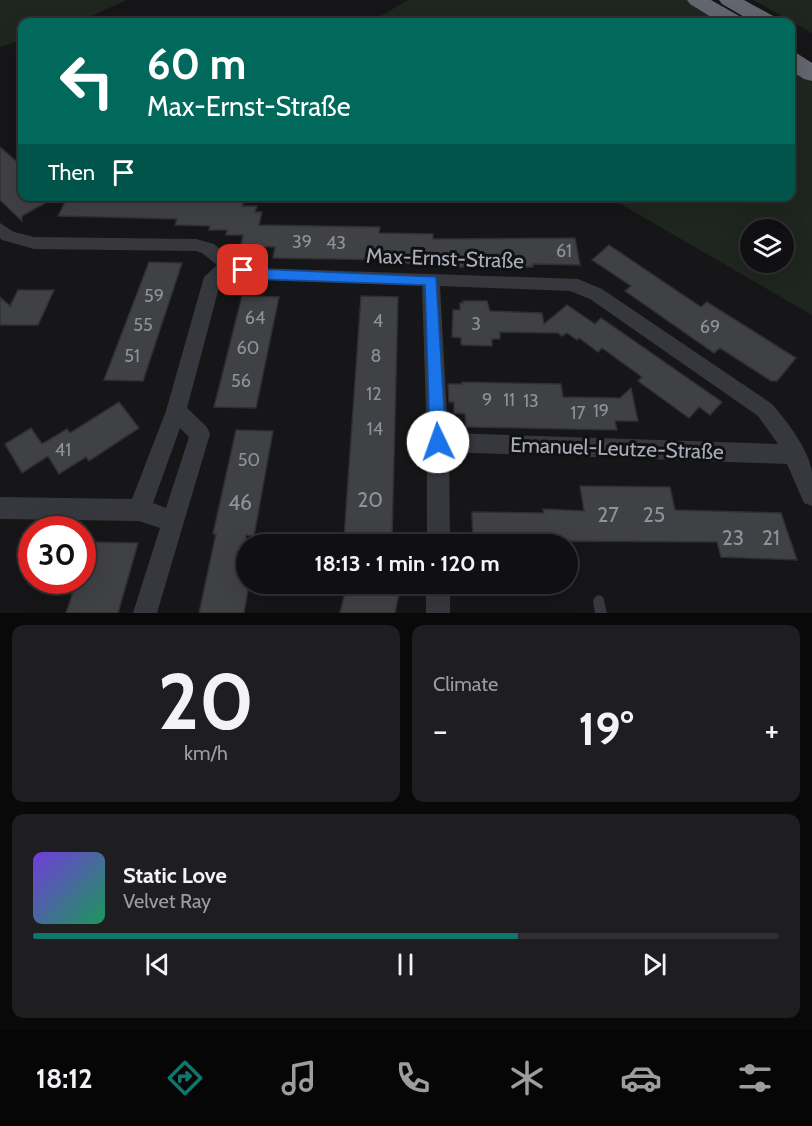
<!DOCTYPE html>
<meta charset="utf-8">
<style>
body{margin:0;font-family:Cabin,sans-serif;background:#1e1e20;color:#f1f3f6;height:100vh;display:flex;flex-direction:column;font-size:22px;white-space:nowrap}
*{box-sizing:border-box;margin:0}
p{font-size:20px;color:#9c9d9f}
.icon{flex:none;width:33px;height:33px;fill:none;stroke:currentColor;stroke-width:2;stroke-linecap:round;stroke-linejoin:round}
.map{position:relative;height:613px;overflow:hidden}
.panel{display:flex;flex-direction:column;gap:12px;padding:12px;background:#09090a;flex:1}
.panel>*{flex:none}
.hud{position:absolute;left:18px;top:18px;width:777px;height:183px;border-radius:12px;box-shadow:0 6px 24px #0002,0 0 0 2px #303032;background:#00695c;color:#fff;overflow:hidden}
.buttons{position:absolute;left:740px;top:219px;display:grid;gap:12px}
.buttons a{display:grid;place-items:center;width:54px;height:54px;border-radius:50%;background:#101012;box-shadow:0 6px 24px #0002,0 0 0 2px #303032;font-size:30px}
.speed{position:absolute;left:18px;top:516px;display:flex;gap:12px;font-size:30px;font-weight:700;text-align:center}
.speed>*{display:grid;place-content:center;width:78px;height:78px;border-radius:50%;background:#101012;box-shadow:0 6px 24px #0002,0 0 0 2px #303032;line-height:1}
.speed .limit{border:9px solid #d22;background:#fff;color:#111}
.pin{position:absolute;display:grid;place-items:center;width:51px;height:51px;color:#fff;margin:-26px;border-radius:12px;box-shadow:0 3px 9px #0006}
.me{position:absolute;width:66px;margin:-33px;rotate:357deg;stroke-linejoin:round;filter:drop-shadow(0 0 4px #0008)}
.turn{display:flex;align-items:center;gap:21px;height:126px;padding:0 30px;font-size:27px}
.turn .icon{width:78px;height:78px;stroke-width:2.5}
.turn b{display:block;font-size:42px;line-height:51px}
.then{display:flex;align-items:center;height:57px;padding:0 30px;background:#0003;gap:12px;font-size:22px}
.big{font-size:45px;font-weight:700;line-height:1.1}
.panel .card{flex:1;display:flex;flex-direction:column;justify-content:center;gap:9px;min-width:0;padding:0 21px;border-radius:12px;background:#1e1e20}
.panel .dial{align-items:center;gap:0}
.dial b{font-size:78px;line-height:1}
.song{display:flex;align-items:center;gap:18px}
.cover{width:72px;height:72px;border-radius:9px;background:linear-gradient(135deg,hsl(260 70% 55%),hsl(150 70% 35%))}
.played{height:6px;border-radius:3px;background:linear-gradient(90deg,#0f766e 65%,#303032 65%)}
.keys{display:flex;justify-content:space-around;direction:ltr}
.heat{display:flex;justify-content:space-between;align-items:center;font-size:33px;direction:ltr}
.panel .tiles{flex:1;display:grid;gap:12px;grid-template-columns:1fr 1fr}
.card:last-child{grid-column:span 2}
.trip{position:absolute;left:236px;top:534px;width:342px;height:60px;border-radius:30px;background:#101012;box-shadow:0 6px 24px #0002,0 0 0 2px #303032;font-weight:700;line-height:60px;text-align:center}
.dock{display:flex;height:96px;justify-content:space-around;align-items:center;background:#060607;color:#9c9d9f}
.dock .icon{width:42px;height:42px}
.dock .current{color:#0f766e}
.dock b{font-size:27px;color:#f1f3f6}
.map>svg:first-child{display:block}
.green{fill:#1e261f;fill-rule:evenodd}
.building{fill:#404145;stroke:#303034;stroke-width:1.5}
.lines{fill:none;stroke-linecap:round;stroke-linejoin:round}
.lane{fill:#37383d;fill-rule:evenodd}
.street{fill:#37383d;fill-rule:evenodd}
.highway{fill:#63666e;fill-rule:evenodd}
.route{fill:#1a73e8;stroke:#114b97;stroke-width:1.5}
.labels{text-anchor:middle;dominant-baseline:central;stroke-width:6;stroke-linejoin:round;paint-order:stroke}
.number-label{font-size:18px;fill:#8e929b}
.street-label{font-size:21px;fill:#a8adb8;stroke:#111113}
.near-number-label{font-size:21px;fill:#8e929b}
</style>
<div class="map">
<svg width="812" height="613" viewBox="0 0 812 613">
<rect width="100%" height="100%" fill="#161618"/>
<g class="green">
<polygon points="0,0 127,0 78,22 22,22 22,40 0,47"/>
<polygon points="408,0 690,0 728,22 370,22"/>
<polygon points="753,0 812,0 812,33"/>
<path d="M791 66 812 82V315L612 199 526 197 790 196ZM750 230H783V262H750Z"/>
</g>
<g class="building">
<polygon points="0,147 22,166 22,196 58,196 22,216 22,221 0,200"/>
<polygon points="68,196 221,196 244,202 242,206 257,206 255,212 262,212 259,225 380,227 379,233 433,234 433,239 575,238 580,265 533,264 533,267 447,267 447,264 393,263 393,260 273,258 275,247 241,246 243,235 226,235 227,230 209,230 210,226 175,225 177,219 58,216"/>
<polygon points="609,245 701,307 707,302 796,358 777,381 771,381 720,348 714,353 625,291 631,286 592,260"/>
<polygon points="149,262 182,263 143,381 104,380"/>
<polygon points="18,290 54,290 38,325 0,325 0,297 10,306"/>
<polygon points="242,296 279,297 256,408 214,407"/>
<polygon points="361,296 398,297 392,539 344,538"/>
<polygon points="463,301 487,301 490,311 542,313 544,324 567,305 595,324 601,318 722,402 710,415 699,407 689,418 638,381 642,377 602,348 598,352 579,338 577,340 567,333 562,336 558,333 500,332 500,339 492,339 492,346 461,345 461,338 452,337 453,310 460,310 460,303 463,303"/>
<polygon points="462,382 561,384 563,397 620,398 631,388 638,421 615,421 617,430 466,427 465,414 454,413 454,402 449,402 448,384 462,384"/>
<polygon points="119,402 139,428 89,461 86,457 59,474 48,456 22,473 5,444 31,428 42,444 67,429 70,433"/>
<polygon points="236,430 273,431 254,536 246,535 246,584 249,584 244,613 199,613 216,534 213,534"/>
<polygon points="580,486 670,487 675,510 781,513 797,560 721,557 717,542 568,541 568,544 473,544 472,512 544,513 543,509 584,511"/>
<polygon points="90,542 138,543 118,613 66,613 77,580 82,580 82,564"/>
<polygon points="347,584 401,584 395,613 340,613"/>
</g>
<g class="lines">
<polygon class="lane" points="599,595 603,597 607,613 595,613 593,601 595,597"/>
<g class="street">
<path d="M0 223 14 232 34 237 196 239 214 244 234 261 258 268 578 279 602 289 772 404C787 421 809 450 812 472 812 483 812 495 812 506L804 503 787 464 449 452 450 544H427V442L422 286 258 280 231 273 221 280 187 408 207 427 210 434 157 613H133L160 528 139 521 0 519V497L132 499 166 411 204 277 217 265 202 253 196 251 34 249 2 240 0 238ZM440 286 570 291 590 299 758 416 778 444 448 433ZM180 428 189 437 166 508 153 503Z"/>
<rect x="426" y="584" width="24" height="29"/>
</g>
<g class="highway">
<polygon points="687,0 711,0 741,17 744,22 719,22 690,4"/>
<polygon points="719,0 744,0 775,17 778,22 753,22 722,4"/>
<polygon points="790,52 798,54 812,63 812,81 804,79 790,70"/>
</g>
</g>
<polygon class="route" points="243,265 258,269 436,277 446,442 444,447 438,449 433,447 430,442 425,285 258,279 238,273 236,270 238,266"/>
<g class="labels">
<g class="number-label">
<text x="302" y="242">39</text>
<text x="336" y="243">43</text>
<text x="564" y="251">61</text>
<text x="154" y="296">59</text>
<text x="255" y="318">64</text>
<text x="378" y="321">4</text>
<text x="476" y="324">3</text>
<text x="143" y="325">55</text>
<text x="710" y="327">69</text>
<text x="248" y="348">60</text>
<text x="132" y="356">51</text>
<text x="376" y="356">8</text>
<text x="241" y="381">56</text>
<text x="374" y="394">12</text>
<text x="487" y="400">9</text>
<text x="509" y="400">11</text>
<text x="531" y="401">13</text>
<text x="601" y="411">19</text>
<text x="578" y="413">17</text>
<text x="375" y="429">14</text>
<text x="63" y="450">41</text>
<text x="249" y="460">50</text>
</g>
<g class="street-label">
<text transform="translate(445 258) rotate(2)">Max-Ernst-Straße</text>
<text transform="translate(617 448) rotate(2)">Emanuel-Leutze-Straße</text>
</g>
<g class="near-number-label">
<text x="370" y="499">20</text>
<text x="240" y="502">46</text>
<text x="608" y="514">27</text>
<text x="654" y="514">25</text>
<text x="733" y="537">23</text>
<text x="771" y="537">21</text>
</g>
</g>
</svg>
<div class="buttons">
<a><svg class="icon" aria-label="layers" viewBox="0 0 24 24"><path d="M12 4l9 5-9 5-9-5zM3 14l9 5 9-5"/></svg></a>
</div>
<div class="speed"><div class="limit">30</div></div>
<div class="pin" style="left:243px;top:270px;background:#d93025"><svg class="icon" aria-label="arrive" viewBox="0 0 24 24"><path d="M6 21V4h12l-3 4 3 4H6"/></svg></div>
<svg class="me" style="left:438px;top:442px" viewBox="-20 -20 40 40"><circle r="19" fill="#fff"/><path d="M0-13L10 11 0 6-10 11z" fill="#1a73e8"/></svg>
<div class="trip">18:13 · 1 min · 120 m</div>
<div class="hud">
<div class="turn"><svg class="icon" aria-label="left" viewBox="0 0 24 24"><path d="M17 20v-9H6M10 6l-5 5 5 5"/></svg><div><b>60 m</b>Max-Ernst-Straße</div></div>
<div class="then">Then<svg class="icon" aria-label="arrive" viewBox="0 0 24 24"><path d="M6 21V4h12l-3 4 3 4H6"/></svg></div>
</div>
</div>
<section class="panel">
<div class="tiles">
<div class="card dial"><b>20</b><p>km/h</p></div>
<div class="card"><p>Climate</p>
<div class="heat"><a>−</a><b class="big">19°</b><a>+</a></div>
</div>
<div class="card">
<div class="song"><i class="cover"></i><div><b>Static Love</b><p>Velvet Ray</p></div></div>
<div class="played"></div>
<div class="keys"><svg class="icon" aria-label="previous" viewBox="0 0 24 24"><path d="M18 5L8 12l10 7zM5 5v14"/></svg><svg class="icon" aria-label="pause" viewBox="0 0 24 24"><path d="M8 5v14M16 5v14"/></svg><svg class="icon" aria-label="next" viewBox="0 0 24 24"><path d="M6 5l10 7-10 7zM19 5v14"/></svg></div>
</div>
</div>
</section>
<nav class="dock">
<b>18:12</b>
<svg class="icon current" aria-label="directions" viewBox="0 0 24 24"><path d="M12 3l9 9-9 9-9-9zM9 14v-3h6M13 9l2 2-2 2"/></svg>
<svg class="icon" aria-label="music" viewBox="0 0 24 24"><path d="M9 18V5l10-2v13"/><circle cx="6" cy="18" r="3"/><circle cx="16" cy="16" r="3"/></svg>
<svg class="icon" aria-label="phone" viewBox="0 0 24 24"><path d="M5 4h4l2 5-3 2q2 4 5 5l2-3 5 2v4C11 20 4 13 5 4z"/></svg>
<svg class="icon" aria-label="climate" viewBox="0 0 24 24"><path d="M12 3v18M4 7l16 10M4 17L20 7"/></svg>
<svg class="icon" aria-label="car" viewBox="0 0 24 24"><path d="M5 17H2v-5l4-1 3-4h7l3 4 3 1v5h-3M9 17h6M6 11h13"/><circle cx="7" cy="17" r="2"/><circle cx="17" cy="17" r="2"/></svg>
<svg class="icon" aria-label="filters" viewBox="0 0 24 24"><path d="M4 7h16M4 17h16"/><circle cx="9" cy="7" r="2"/><circle cx="15" cy="17" r="2"/></svg>
</nav>
